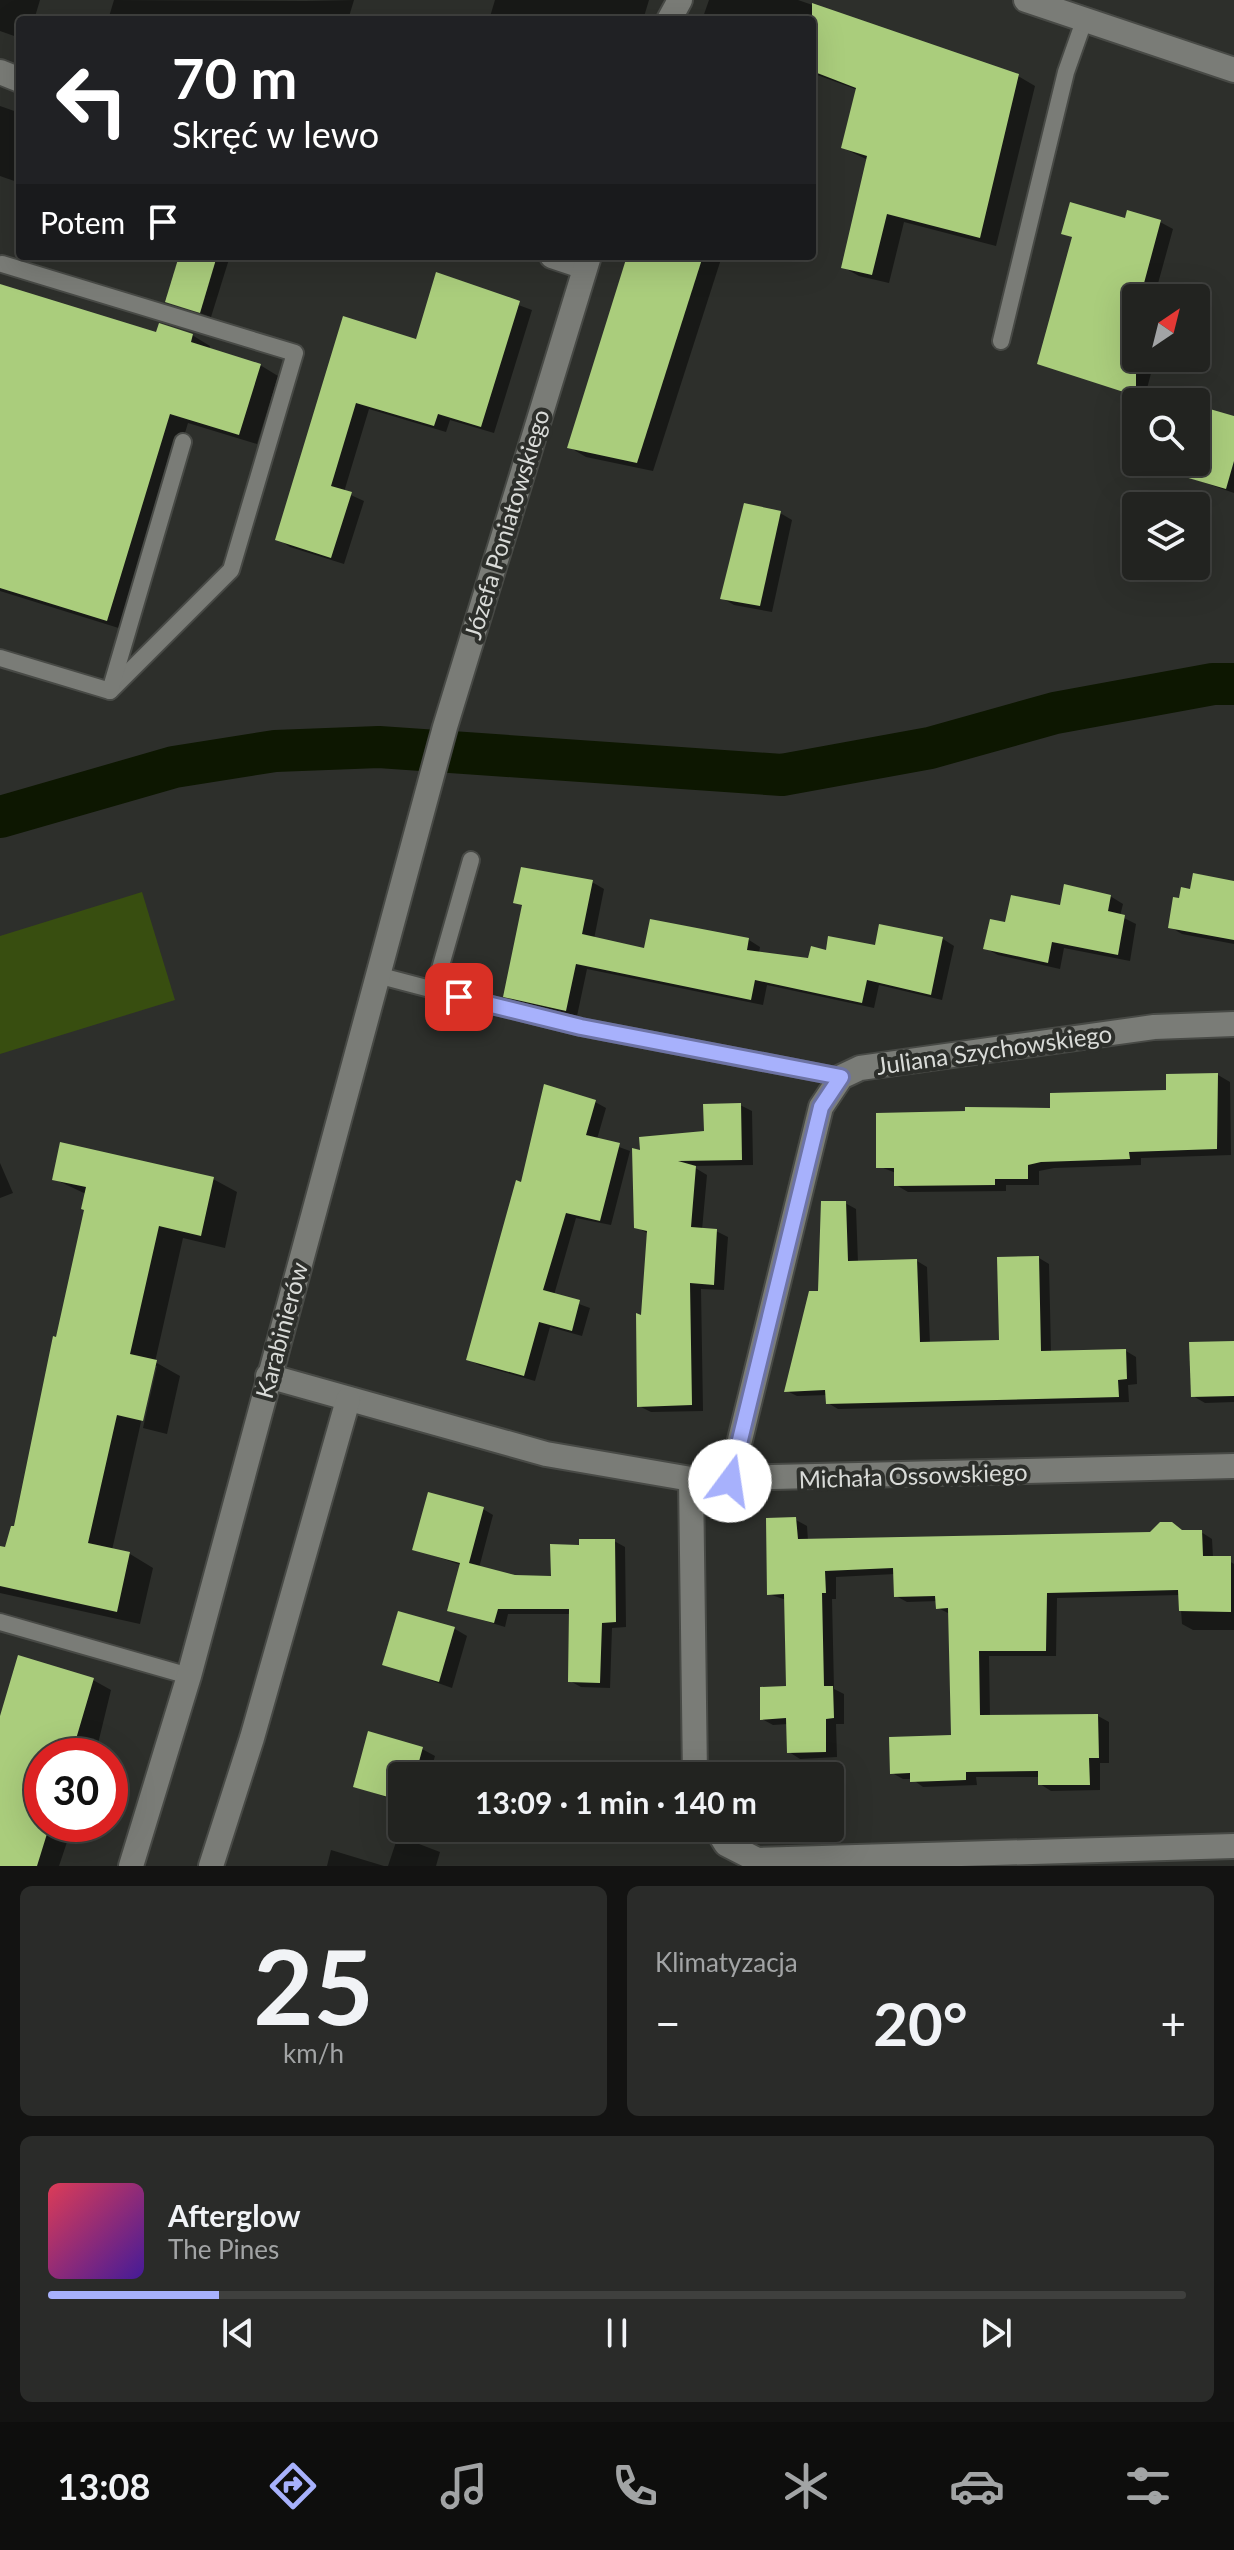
<!DOCTYPE html>
<html lang="pl">
<meta charset="utf-8">
<style>
body{margin:0;font-family:Lato,sans-serif;background:#2a2b29;color:#f1f3f6;height:100vh;display:flex;flex-direction:column;font-size:30px;white-space:nowrap}
*{box-sizing:border-box;margin:0}
p{font-size:26px;color:#a2a4a5}
.icon{flex:none;width:44px;height:44px;fill:none;stroke:currentColor;stroke-width:2;stroke-linecap:round;stroke-linejoin:round}
.map{position:relative;height:1866px;overflow:hidden}
.panel{display:flex;flex-direction:column;gap:20px;padding:20px;background:#131312;flex:1}
.panel>*{flex:none}
.guide{position:absolute;left:16px;top:16px;width:800px;height:244px;border-radius:8px;box-shadow:0 8px 32px #0002,0 0 0 2px #3f403e;background:#202124;color:#fff;overflow:hidden}
.needle{width:52px;rotate:35deg}
.buttons{position:absolute;left:1122px;top:284px;display:grid;gap:16px}
.buttons a{display:grid;place-items:center;width:88px;height:88px;border-radius:8px;background:#222320;box-shadow:0 8px 32px #0002,0 0 0 2px #3f403e;font-size:40px}
.speed{position:absolute;left:24px;top:1738px;display:flex;gap:16px;font-size:40px;font-weight:700;text-align:center}
.speed>*{display:grid;place-content:center;width:104px;height:104px;border-radius:50%;background:#222320;box-shadow:0 8px 32px #0002,0 0 0 2px #3f403e;line-height:1}
.speed .limit{border:12px solid #d22;background:#fff;color:#111}
.pin{position:absolute;display:grid;place-items:center;width:68px;height:68px;color:#fff;margin:-34px;border-radius:16px;box-shadow:0 4px 12px #0006}
.me{position:absolute;width:88px;margin:-44px;rotate:14deg;stroke-linejoin:round;filter:drop-shadow(0 0 6px #0008)}
.turn{display:flex;align-items:center;gap:28px;height:168px;padding:0 24px;font-size:36px}
.turn .icon{width:104px;height:104px;stroke-width:2.5}
.turn b{display:block;font-size:56px;line-height:68px}
.then{display:flex;align-items:center;height:76px;padding:0 24px;background:#0003;gap:16px;font-size:30px}
.big{font-size:60px;font-weight:700;line-height:1.1}
.panel .widget{flex:1;display:flex;flex-direction:column;justify-content:center;gap:12px;min-width:0;padding:0 28px;border-radius:12px;background:#2a2b29}
.panel .dial{align-items:center;gap:0}
.dial b{font-size:104px;line-height:1}
.song{display:flex;align-items:center;gap:24px}
.cover{width:96px;height:96px;border-radius:12px;background:linear-gradient(135deg,hsl(350 70% 55%),hsl(260 70% 35%))}
.played{height:8px;border-radius:4px;background:linear-gradient(90deg,#a7b1fc 15%,#3f403e 15%)}
.keys{display:flex;justify-content:space-around;direction:ltr}
.heat{display:flex;justify-content:space-between;align-items:center;font-size:44px;direction:ltr}
.panel .tiles{flex:1;display:grid;gap:20px;grid-template-columns:1fr 1fr}
.widget:last-child{grid-column:span 2}
.trip{position:absolute;left:388px;top:1762px;width:456px;height:80px;border-radius:8px;background:#222320;box-shadow:0 8px 32px #0002,0 0 0 2px #3f403e;font-weight:700;line-height:80px;text-align:center}
.dock{display:flex;height:128px;justify-content:space-around;align-items:center;background:#0e0e0d;color:#a2a4a5}
.dock .icon{width:56px;height:56px}
.dock .on{color:#a7b1fc}
.dock b{font-size:36px;color:#f1f3f6}
.map>svg:first-child{display:block}
.green{fill:#384e10}
.shadow{fill:#0007}
.lines{fill:none;stroke-linecap:round;stroke-linejoin:round}
.canal{stroke:#0d1701;stroke-width:42}
.building{fill:#aacd7c}
.lane-casing{stroke:#484a46;stroke-width:20}
.street-casing{stroke:#484a46;stroke-width:28}
.secondary-casing{stroke:#484a46;stroke-width:28}
.lane{stroke:#7a7c77;stroke-width:16}
.street{stroke:#7a7c77;stroke-width:24}
.secondary{stroke:#7a7c77;stroke-width:24}
.route-casing{stroke:#6d73a4;stroke-width:20}
.route{stroke:#a7b1fc;stroke-width:14}
.labels{text-anchor:middle;dominant-baseline:central;stroke-width:8;stroke-linejoin:round;paint-order:stroke}
.street-label{font-size:24px;fill:#d9dbd8;stroke:#2d2f2b}
</style>
<div class="map">
<svg width="1234" height="1866" viewBox="0 0 1234 1866">
<rect width="100%" height="100%" fill="#2d2f2b"/>
<polygon class="green" points="142,892 175,1000 0,1054 0,936"/>
<g class="shadow">
<polygon points="0,0 40,0 34,20 20,20 20,38 0,31"/>
<polygon points="114,0 306,1 354,0 348,20 108,20"/>
<polygon points="495,0 649,0 643,20 489,20"/>
<polygon points="709,0 798,0 1018,76 1035,86 996,246 904,222 889,283 859,276 843,267 868,160 843,148 858,90 812,73 812,20 702,20"/>
<polygon points="0,106 20,113 20,183 0,176"/>
<polygon points="1126,220 1160,222 1173,229 1154,298 1136,298 1136,358 1155,358 1144,400 1142,396 1039,363 1073,238 1064,233"/>
<polygon points="181,256 230,256 211,317 167,301"/>
<polygon points="629,256 722,256 653,471 586,457 569,447"/>
<polygon points="437,275 532,310 494,433 450,420 446,432 369,409 344,492 364,501 344,564 290,547 278,539 345,319 418,342"/>
<polygon points="0,286 157,334 192,335 210,346 209,350 260,365 278,376 257,444 188,423 125,630 0,591"/>
<polygon points="1164,397 1180,402 1163,402"/>
<polygon points="1196,407 1234,418 1234,493 1171,471 1173,462 1196,462"/>
<polygon points="780,513 792,520 772,612 734,605 722,598"/>
<polygon points="592,882 604,889 594,939 645,950 749,940 760,947 759,953 810,961 827,952 876,948 881,927 943,939 954,946 942,1000 879,985 874,1008 767,985 763,1005 587,969 577,1016 517,1002 506,996 524,907 516,902"/>
<polygon points="1234,883 1234,944 1182,934 1170,927 1181,901 1192,891"/>
<polygon points="1110,896 1123,904 1120,916 1136,924 1130,961 1064,948 1060,969 998,955 985,948 1007,924"/>
<polygon points="1218,1075 1230,1082 1231,1155 1141,1158 1141,1165 1054,1168 1039,1171 1039,1185 1006,1185 1006,1191 908,1192 896,1185 896,1173 878,1166 1052,1110 1168,1092"/>
<polygon points="595,1102 606,1108 597,1139 630,1151 611,1225 576,1218 554,1295 590,1308 582,1336 550,1327 535,1381 479,1365 468,1359 522,1184"/>
<polygon points="740,1105 752,1111 753,1165 692,1166 707,1175 702,1230 716,1231 728,1237 724,1290 701,1289 703,1411 651,1412 639,1406 649,1234 636,1227 642,1153 706,1133"/>
<polygon points="0,1163 13,1193 0,1198"/>
<polygon points="54,1179 213,1179 237,1192 225,1248 183,1238 155,1362 180,1376 167,1434 143,1428 157,1366 153,1366 139,1431 112,1550 130,1554 153,1568 140,1624 0,1593 0,1548 7,1550 16,1529 86,1210 86,1194"/>
<polygon points="845,1203 856,1209 858,1263 917,1261 927,1267 930,1344 1001,1342 1039,1258 1049,1264 1051,1352 1126,1351 1136,1357 1137,1384 1128,1385 1129,1402 838,1409 828,1403 828,1395 797,1396 787,1391 820,1293"/>
<polygon points="1234,1343 1234,1402 1205,1403 1193,1396"/>
<polygon points="483,1509 493,1515 479,1568 515,1577 553,1578 581,1547 614,1541 625,1547 626,1627 612,1628 610,1688 581,1687 570,1681 571,1614 508,1614 505,1627 449,1610 461,1565 414,1549"/>
<polygon points="796,1520 807,1526 808,1541 1201,1532 1212,1539 1213,1558 1224,1558 1234,1564 1234,1630 1193,1630 1182,1624 1180,1595 1057,1598 1056,1656 989,1656 990,1717 1098,1716 1109,1722 1109,1763 1100,1763 1100,1790 1051,1791 1040,1784 1040,1777 976,1777 977,1785 923,1787 912,1779 903,1779 892,1773 954,1737 950,1614 938,1608 938,1601 907,1602 896,1596 895,1574 836,1577 836,1599 832,1599 834,1689 844,1694 844,1724 836,1724 837,1757 800,1759 789,1752 788,1724 773,1725 762,1719 788,1688 786,1600 769,1594"/>
<polygon points="399,1614 455,1629 467,1636 452,1688 385,1664"/>
<polygon points="93,1680 111,1690 95,1756 42,1756 42,1824 73,1824 59,1866 0,1866 0,1723"/>
<polygon points="422,1749 435,1756 429,1776 402,1776 402,1803 355,1786"/>
<polygon points="398,1836 440,1852 436,1866 388,1866"/>
<polygon points="331,1850 384,1866 327,1866"/>
</g>
<g class="lines">
<polyline class="canal" points="0,817 174,767 275,751 379,747 782,775 930,748 1055,713 1213,684 1234,684"/>
</g>
<g class="building">
<polygon points="812,3 1019,74 980,238 887,214 872,275 841,268 867,156 841,148 856,88 812,71"/>
<polygon points="1070,202 1125,218 1127,210 1161,220 1140,298 1136,298 1136,396 1037,364 1072,237 1061,234"/>
<polygon points="179,256 217,256 200,313 165,302"/>
<polygon points="627,256 703,256 637,463 567,448"/>
<polygon points="436,272 520,301 481,427 438,414 434,426 356,403 331,486 352,492 331,558 275,540 343,316 416,339"/>
<polygon points="0,284 156,332 159,323 193,334 191,342 261,364 239,435 170,414 107,621 0,588"/>
<polygon points="1196,405 1234,416 1234,461 1226,489 1168,472 1171,462 1196,462"/>
<polygon points="744,503 781,511 760,606 720,599"/>
<polygon points="521,867 593,880 582,934 644,948 650,919 749,938 747,950 808,958 811,946 826,950 828,936 875,945 879,924 943,937 931,995 867,980 862,1003 755,980 751,1000 576,964 566,1011 503,997 522,905 513,903"/>
<polygon points="1193,873 1234,881 1234,940 1168,928 1173,897 1179,898 1181,887 1190,889"/>
<polygon points="1064,884 1111,895 1108,911 1125,915 1118,955 1052,942 1048,963 983,949 990,919 1005,922 1011,895 1060,905"/>
<polygon points="1218,1073 1217,1149 1129,1152 1130,1159 1041,1162 1028,1165 1028,1179 995,1179 995,1185 894,1186 894,1168 876,1168 876,1113 965,1111 965,1107 1050,1108 1050,1093 1166,1090 1166,1074"/>
<polygon points="544,1084 596,1100 586,1135 620,1143 600,1221 566,1213 543,1290 580,1300 572,1331 539,1322 524,1376 466,1360 516,1180 521,1182"/>
<polygon points="741,1103 742,1160 678,1161 696,1166 691,1227 717,1229 714,1285 690,1283 692,1405 637,1407 636,1313 641,1315 647,1231 634,1228 632,1148 640,1150 639,1137 704,1131 703,1104"/>
<polygon points="60,1142 214,1177 201,1236 159,1226 130,1354 157,1360 143,1421 117,1415 88,1543 130,1552 117,1612 0,1586 0,1546 5,1547 11,1526 14,1526 53,1336 56,1337 84,1210 81,1209 86,1187 52,1180"/>
<polygon points="821,1201 846,1201 848,1261 917,1259 920,1342 999,1340 997,1257 1039,1256 1041,1351 1126,1349 1127,1379 1118,1380 1119,1397 826,1404 825,1390 784,1392 809,1291 818,1291"/>
<polygon points="1234,1341 1234,1396 1191,1397 1189,1342"/>
<polygon points="428,1492 484,1507 469,1563 515,1575 551,1576 550,1544 579,1545 579,1539 615,1539 616,1622 602,1623 600,1683 568,1682 569,1609 498,1609 494,1623 447,1611 460,1563 412,1550"/>
<polygon points="796,1517 798,1539 1150,1532 1160,1522 1172,1522 1182,1530 1202,1530 1203,1556 1231,1556 1231,1612 1179,1611 1178,1590 1047,1593 1046,1651 979,1651 980,1715 1098,1714 1099,1758 1089,1758 1090,1785 1038,1785 1038,1771 966,1772 966,1780 910,1782 910,1773 890,1774 889,1737 951,1735 948,1608 936,1609 935,1596 894,1597 893,1568 825,1571 826,1593 822,1593 824,1686 833,1686 834,1718 826,1719 826,1752 787,1753 786,1718 760,1720 760,1687 786,1686 784,1594 767,1595 766,1518"/>
<polygon points="398,1611 455,1627 439,1682 382,1665"/>
<polygon points="18,1655 94,1678 71,1756 42,1756 42,1824 50,1824 37,1866 0,1866 0,1716"/>
<polygon points="368,1731 423,1747 415,1776 402,1776 402,1801 353,1787"/>
</g>
<g class="lines">
<g class="lane-casing">
<g id="lane">
<polyline points="2,264 295,353 231,570 110,691"/>
<polyline points="1001,341 1066,72 1084,21"/>
<polyline points="0,658 110,691 183,442"/>
<polyline points="377,975 434,990 471,860"/>
<polyline points="459,997 581,1027 841,1077"/>
<polyline points="0,1622 189,1676"/>
</g>
</g>
<g class="street-casing">
<g id="street">
<polyline points="0,72 20,80"/>
<polyline points="552,256 585,267"/>
<polyline points="268,1376 546,1454 691,1479 1234,1466"/>
<polyline points="691,1479 695,1776"/>
<polyline points="730,1481 821,1107 841,1077 860,1068 1154,1027 1234,1024"/>
<polyline points="716,1828 726,1844 757,1860 1234,1846"/>
<polyline points="211,1866 252,1738 348,1400"/>
</g>
</g>
<g class="secondary-casing">
<g id="secondary">
<polyline points="1026,0 1234,70"/>
<polyline points="669,20 680,0"/>
<polyline points="131,1866 189,1676 445,727 589,256"/>
</g>
</g>
<use href="#lane" class="lane"/>
<use href="#street" class="street"/>
<use href="#secondary" class="secondary"/>
</g>
<g class="lines">
<g class="route-casing">
<polyline id="route" points="459,997 581,1027 841,1077 821,1107 730,1481"/>
</g>
<use href="#route" class="route"/>
</g>
<g class="labels">
<g class="street-label">
<text transform="translate(506 524) rotate(-73)">Józefa Poniatowskiego</text>
<text transform="translate(994 1049) rotate(-8)">Juliana Szychowskiego</text>
<text transform="translate(281 1330) rotate(-75)">Karabinierów</text>
<text transform="translate(913 1475) rotate(-2)">Michała Ossowskiego</text>
</g>
</g>
</svg>
<div class="buttons">
<a><svg class="needle" viewBox="-14 -14 28 28"><path d="M0-13l5 13h-10z" fill="#e53935"/><path d="M0 13l5-13h-10z" fill="#a2a4a5"/></svg></a>
<a><svg class="icon" aria-label="search" viewBox="0 0 24 24"><circle cx="10" cy="10" r="6"/><path d="M15 15l6 6"/></svg></a>
<a><svg class="icon" aria-label="layers" viewBox="0 0 24 24"><path d="M12 4l9 5-9 5-9-5zM3 14l9 5 9-5"/></svg></a>
</div>
<div class="speed"><div class="limit">30</div></div>
<div class="pin" style="left:459px;top:997px;background:#d93025"><svg class="icon" aria-label="arrive" viewBox="0 0 24 24"><path d="M6 21V4h12l-3 4 3 4H6"/></svg></div>
<svg class="me" style="left:730px;top:1481px" viewBox="-20 -20 40 40"><circle r="19" fill="#fff"/><path d="M0-13L10 11 0 6-10 11z" fill="#a7b1fc"/></svg>
<div class="trip">13:09 · 1 min · 140 m</div>
<div class="guide">
<div class="turn"><svg class="icon" aria-label="left" viewBox="0 0 24 24"><path d="M17 20v-9H6M10 6l-5 5 5 5"/></svg><div><b>70 m</b>Skręć w lewo</div></div>
<div class="then">Potem<svg class="icon" aria-label="arrive" viewBox="0 0 24 24"><path d="M6 21V4h12l-3 4 3 4H6"/></svg></div>
</div>
</div>
<section class="panel">
<div class="tiles">
<div class="widget dial"><b>25</b><p>km/h</p></div>
<div class="widget"><p>Klimatyzacja</p>
<div class="heat"><a>−</a><b class="big">20°</b><a>+</a></div>
</div>
<div class="widget">
<div class="song"><i class="cover"></i><div><b>Afterglow</b><p>The Pines</p></div></div>
<div class="played"></div>
<div class="keys"><svg class="icon" aria-label="previous" viewBox="0 0 24 24"><path d="M18 5L8 12l10 7zM5 5v14"/></svg><svg class="icon" aria-label="pause" viewBox="0 0 24 24"><path d="M8 5v14M16 5v14"/></svg><svg class="icon" aria-label="next" viewBox="0 0 24 24"><path d="M6 5l10 7-10 7zM19 5v14"/></svg></div>
</div>
</div>
</section>
<nav class="dock">
<b>13:08</b>
<svg class="icon on" aria-label="directions" viewBox="0 0 24 24"><path d="M12 3l9 9-9 9-9-9zM9 14v-3h6M13 9l2 2-2 2"/></svg>
<svg class="icon" aria-label="music" viewBox="0 0 24 24"><path d="M9 18V5l10-2v13"/><circle cx="6" cy="18" r="3"/><circle cx="16" cy="16" r="3"/></svg>
<svg class="icon" aria-label="phone" viewBox="0 0 24 24"><path d="M5 4h4l2 5-3 2q2 4 5 5l2-3 5 2v4C11 20 4 13 5 4z"/></svg>
<svg class="icon" aria-label="climate" viewBox="0 0 24 24"><path d="M12 3v18M4 7l16 10M4 17L20 7"/></svg>
<svg class="icon" aria-label="car" viewBox="0 0 24 24"><path d="M5 17H2v-5l4-1 3-4h7l3 4 3 1v5h-3M9 17h6M6 11h13"/><circle cx="7" cy="17" r="2"/><circle cx="17" cy="17" r="2"/></svg>
<svg class="icon" aria-label="filters" viewBox="0 0 24 24"><path d="M4 7h16M4 17h16"/><circle cx="9" cy="7" r="2"/><circle cx="15" cy="17" r="2"/></svg>
</nav>
